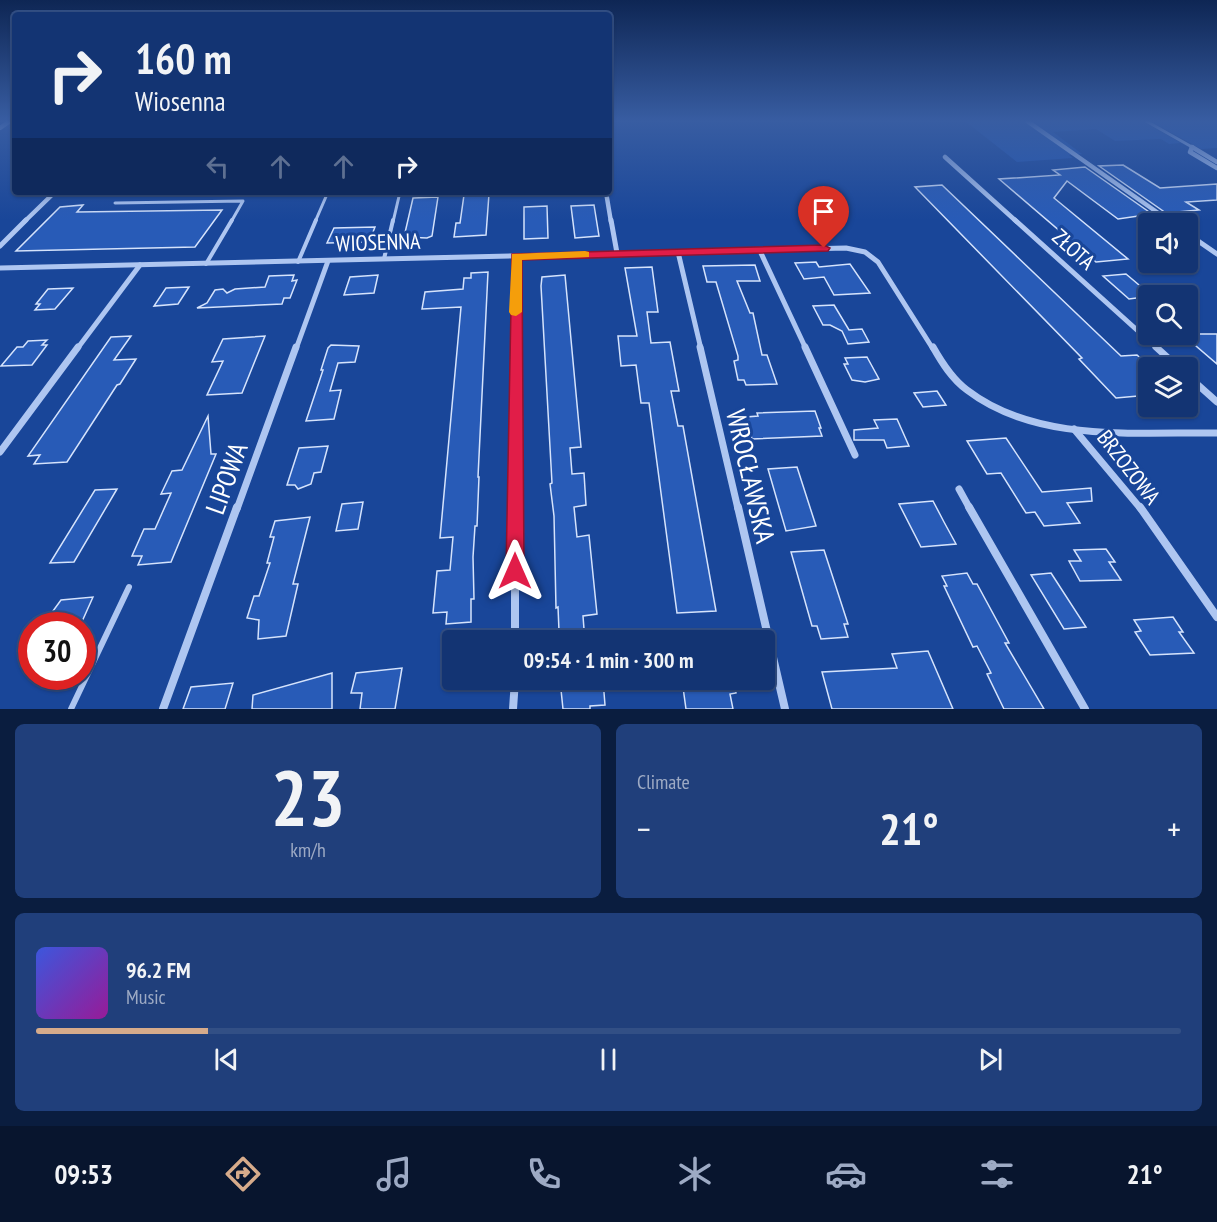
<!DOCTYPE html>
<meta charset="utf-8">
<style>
body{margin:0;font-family:"PT Sans Narrow",sans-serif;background:#203f7b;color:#f1f3f6;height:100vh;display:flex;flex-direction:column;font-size:22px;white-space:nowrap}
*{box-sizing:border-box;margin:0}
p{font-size:20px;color:#9daac4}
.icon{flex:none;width:33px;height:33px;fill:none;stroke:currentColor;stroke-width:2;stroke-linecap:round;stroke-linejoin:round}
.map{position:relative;height:709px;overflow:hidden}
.drawer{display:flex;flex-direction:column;gap:15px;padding:15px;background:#0a1d3f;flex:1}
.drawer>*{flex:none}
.guide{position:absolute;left:12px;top:12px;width:600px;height:183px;border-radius:6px;box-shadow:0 2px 4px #0004,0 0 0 2px #324f85;background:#133473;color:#f1f3f6;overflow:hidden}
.buttons{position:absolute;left:1138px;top:213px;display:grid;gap:12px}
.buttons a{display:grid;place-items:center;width:60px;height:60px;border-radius:6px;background:#133473;box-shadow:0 2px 4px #0004,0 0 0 2px #324f85;font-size:30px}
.speed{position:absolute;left:18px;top:612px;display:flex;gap:12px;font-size:30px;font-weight:700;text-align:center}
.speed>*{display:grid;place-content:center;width:78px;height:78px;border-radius:50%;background:#133473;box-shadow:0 2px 4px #0004,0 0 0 2px #324f85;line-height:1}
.speed .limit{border:9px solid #d22;background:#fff;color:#111}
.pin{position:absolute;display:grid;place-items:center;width:51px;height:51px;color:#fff;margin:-62px -26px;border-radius:50% 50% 50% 0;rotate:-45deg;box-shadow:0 0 6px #0007}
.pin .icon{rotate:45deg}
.me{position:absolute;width:66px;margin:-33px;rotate:0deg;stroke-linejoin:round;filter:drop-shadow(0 0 4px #0008)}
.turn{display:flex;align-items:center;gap:21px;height:126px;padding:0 24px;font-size:27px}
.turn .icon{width:78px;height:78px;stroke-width:2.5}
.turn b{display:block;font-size:42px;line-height:51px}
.lanes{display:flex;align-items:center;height:57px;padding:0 24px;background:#0003;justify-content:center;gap:30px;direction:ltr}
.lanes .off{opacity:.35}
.big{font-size:45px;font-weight:700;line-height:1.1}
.drawer .tile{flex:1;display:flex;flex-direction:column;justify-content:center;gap:9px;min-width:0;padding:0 21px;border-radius:9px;background:#203f7b}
.drawer .dial{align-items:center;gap:0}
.dial b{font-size:78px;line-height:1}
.song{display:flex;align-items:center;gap:18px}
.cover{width:72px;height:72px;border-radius:9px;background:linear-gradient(135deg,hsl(230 70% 55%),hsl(300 70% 35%))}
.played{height:6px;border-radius:3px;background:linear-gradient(90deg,#d6ab8b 15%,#324f85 15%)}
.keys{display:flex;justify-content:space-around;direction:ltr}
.heat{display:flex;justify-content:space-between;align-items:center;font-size:33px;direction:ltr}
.drawer .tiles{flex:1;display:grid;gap:15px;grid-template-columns:1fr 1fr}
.tile:last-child{grid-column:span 2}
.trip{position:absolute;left:442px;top:630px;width:333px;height:60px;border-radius:6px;background:#133473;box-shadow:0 2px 4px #0004,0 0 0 2px #324f85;font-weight:700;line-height:60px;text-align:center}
.tab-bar{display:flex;height:96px;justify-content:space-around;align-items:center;background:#08152e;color:#9daac4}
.tab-bar .icon{width:42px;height:42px}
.tab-bar .on{color:#d6ab8b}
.tab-bar b{font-size:27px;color:#f1f3f6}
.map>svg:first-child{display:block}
.green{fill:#2256b2}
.building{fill:#285bb7;stroke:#d5e3fc;stroke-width:1.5}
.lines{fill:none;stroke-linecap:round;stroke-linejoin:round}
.lane-far2{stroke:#aec6f1;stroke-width:3}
.lane-far1{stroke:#aec6f1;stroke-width:4}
.lane{stroke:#aec6f1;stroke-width:6}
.street-far3{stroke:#aec6f1;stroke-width:4.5}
.street-far2{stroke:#aec6f1;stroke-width:5}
.street-far1{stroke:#aec6f1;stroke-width:7}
.street{stroke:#aec6f1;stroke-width:8}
.route{fill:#e11d48;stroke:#92132f;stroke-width:1.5}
.slow{fill:#f59e0b}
.labels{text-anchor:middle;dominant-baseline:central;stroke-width:6;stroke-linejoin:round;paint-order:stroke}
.street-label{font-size:22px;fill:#fff;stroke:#194699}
.near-street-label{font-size:27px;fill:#fff;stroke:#194699}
</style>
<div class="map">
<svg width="1217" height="709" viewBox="0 0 1217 709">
<rect width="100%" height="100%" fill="#194699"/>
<g class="green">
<polygon points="965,121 1142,121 1181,143 1169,144 1161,139 1115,141 1096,129 1053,132 1082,154 1069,155 1073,158 1017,162"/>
<polygon points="1150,121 1217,121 1217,148 1201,149"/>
</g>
<g class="building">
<polygon points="1123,165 1160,188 1217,184 1217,200 1186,202 1199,210 1166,213 1099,166"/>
<polygon points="1085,167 1152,214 1118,219 1067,181 1054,198 1128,259 1096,262 999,179 1060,175 1053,170"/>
<polygon points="942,185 1121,356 1137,355 1149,366 1149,395 1116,398 1079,359 1082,358 915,187"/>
<polygon points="489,194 486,235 454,237 456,223 460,223 464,195"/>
<polygon points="438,197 432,236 427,238 404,237 413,198"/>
<polygon points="83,205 77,212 222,210 195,247 16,251 60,207"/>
<polygon points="594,205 599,236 575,238 571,206"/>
<polygon points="547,206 548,238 524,239 524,207"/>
<polygon points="375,227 369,242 327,243 334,228"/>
<polygon points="816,262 819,267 850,264 870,293 834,295 824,277 804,279 795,263"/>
<polygon points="755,265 760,281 737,281 750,313 753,313 762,355 767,355 777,384 746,385 744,380 738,380 734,361 738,360 738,356 716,282 707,282 703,266"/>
<polygon points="652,267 658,312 647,312 651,343 670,342 679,391 671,391 678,426 683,426 716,611 677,613 649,403 641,403 636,365 621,366 618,336 637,336 625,268"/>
<polygon points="488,272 478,477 479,477 477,526 475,526 473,557 474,599 471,599 471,622 446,624 447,612 433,613 437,571 450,570 453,537 440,538 461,307 422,309 425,292 463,289 464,278 471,278 471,273"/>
<polygon points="1126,274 1152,296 1129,299 1103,276"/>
<polygon points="294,275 292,281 297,280 290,298 284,298 282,304 197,308 207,303 215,290 223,289 227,293 235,289 265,287 269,276"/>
<polygon points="378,275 374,293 344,295 350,277"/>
<polygon points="565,275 581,447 570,448 572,474 584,473 586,505 574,507 577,537 589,535 597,614 583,616 584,629 559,631 558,607 556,608 554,516 550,484 552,483 541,286 542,277"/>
<polygon points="189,287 178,304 154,306 166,288"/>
<polygon points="73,288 55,309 35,310 40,304 36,304 48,289"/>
<polygon points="834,305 849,330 862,329 869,342 848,344 842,331 830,325 823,325 813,306"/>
<polygon points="1182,334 1217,334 1217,364"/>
<polygon points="131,336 114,360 136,359 120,384 117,385 67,462 34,464 40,455 28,456 111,337"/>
<polygon points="265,336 242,393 207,395 223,361 212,362 223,339"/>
<polygon points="47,340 42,345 47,345 32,365 1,366 17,347 23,347 28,341"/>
<polygon points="331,345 359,346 355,362 338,363 330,391 341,390 334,419 306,421 323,370 321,370 328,348"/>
<polygon points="867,357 879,379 865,382 852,380 844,364 848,364 845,358"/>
<polygon points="937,391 946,405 923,407 914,393"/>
<polygon points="815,411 821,428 819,428 822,436 752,439 746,417 758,416 757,413"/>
<polygon points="208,416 211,454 216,454 171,562 138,565 142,556 132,556 144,529 155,529 171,493 161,494 172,471 182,470"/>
<polygon points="897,419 909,446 887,448 884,440 854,440 854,430 878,428 874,420"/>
<polygon points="1006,438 1042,492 1091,488 1092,501 1067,503 1080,523 1044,526 1035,512 1026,513 1001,473 987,474 967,441"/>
<polygon points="328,446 321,472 314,473 311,484 298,489 295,485 287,485 299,448"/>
<polygon points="797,467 816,526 786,531 768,469"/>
<polygon points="117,489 74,562 50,563 95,490"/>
<polygon points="933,501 944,522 956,544 921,547 899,504"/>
<polygon points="363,502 358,529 336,531 342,504"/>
<polygon points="310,517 293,584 298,584 286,636 258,639 259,620 247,618 254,596 259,596 270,563 267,563 274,537 270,537 275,521"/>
<polygon points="1106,549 1115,562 1109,562 1121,580 1080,581 1069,561 1081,561 1074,550"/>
<polygon points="824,550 848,624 844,624 848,637 821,639 817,626 812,626 791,552"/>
<polygon points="967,573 973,584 977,584 1009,643 1005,643 1044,709 1004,709 987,674 991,673 977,646 973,647 944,586 947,586 942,576"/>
<polygon points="1051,573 1086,627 1064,629 1031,575"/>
<polygon points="93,597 80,626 42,626 61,600"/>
<polygon points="1173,617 1183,632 1179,632 1194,653 1150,655 1135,632 1141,631 1134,620"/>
<polygon points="928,651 953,709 832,709 822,672 897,668 892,654"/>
<polygon points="402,668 395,709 360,709 362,693 351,693 356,673"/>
<polygon points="332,673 332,709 252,709 253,695"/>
<polygon points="560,680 603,680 605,705 590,706 590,709 563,709"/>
<polygon points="682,680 734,680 736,693 730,694 733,709 686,709"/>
<polygon points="233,683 225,709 183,709 191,687"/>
</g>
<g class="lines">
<g class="lane-far2">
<polyline points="1146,121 1192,147"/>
<polyline points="115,203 243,201 231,222"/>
<polyline points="315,222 328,192"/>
<polyline points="393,222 400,192"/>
</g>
<g class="lane-far1">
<polyline points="384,259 393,220"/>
<polyline points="298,262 316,220"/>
<polyline points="206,264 232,220"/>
</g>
<polyline class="lane" points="71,709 129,587"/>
<g class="street-far3">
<polyline points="1027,121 1171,222"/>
<polyline points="0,128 10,121"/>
<polyline points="1192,147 1190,152 1217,168"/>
<polyline points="1192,147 1217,162"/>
<polyline points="945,157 1017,222"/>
<polyline points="606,192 611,222"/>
<polyline points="24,222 55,192"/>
</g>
<g class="street-far2">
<polyline points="611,220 617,253"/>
<polyline points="1015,220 1158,349"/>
<polyline points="1169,220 1174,224"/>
<polyline points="1188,234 1217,254"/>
<polyline points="0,246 26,220"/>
<polyline points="760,251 806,349"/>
<polyline points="678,252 701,349"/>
<polyline points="0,268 846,248 865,252 878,262 933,349"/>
<polyline points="77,349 140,265"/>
<polyline points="296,349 328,261"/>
<polyline points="516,349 516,256"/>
</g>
<g class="street-far1">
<polyline points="700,347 738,509"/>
<polyline points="805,347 855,455"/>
<path d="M933 347C942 363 952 379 967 390 1036 443 1135 432 1217 433"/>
<polyline points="1156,347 1179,368"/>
<polyline points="1188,376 1217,402"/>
<polyline points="1074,429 1141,509"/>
<polyline points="0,452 78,347"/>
<polyline points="959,489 970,509"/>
<polyline points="237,509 296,347"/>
<polyline points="515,509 516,347"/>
</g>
<g class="street">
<polyline points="738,507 785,709"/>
<polyline points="969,507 1085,709"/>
<polyline points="1140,507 1217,617"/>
<polyline points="515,640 515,507"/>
<polyline points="163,709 237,507"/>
<polyline points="513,709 515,680"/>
</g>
</g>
<linearGradient id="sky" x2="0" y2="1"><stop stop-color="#0e2654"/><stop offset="0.55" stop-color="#385da2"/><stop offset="1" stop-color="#385da2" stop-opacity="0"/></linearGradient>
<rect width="1217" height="220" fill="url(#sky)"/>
<polygon class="route" points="824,245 830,248 828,251 522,260 524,571 521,577 515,580 508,577 506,571 512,254"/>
<polygon class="slow" points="585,251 589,252 589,257 522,260 522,312 516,316 511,315 509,312 512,254"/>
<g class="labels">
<g class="street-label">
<text transform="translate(378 242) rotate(-2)">WIOSENNA</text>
<text transform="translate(1074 249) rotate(42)">ZŁOTA</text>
<text transform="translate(1129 467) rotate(52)">BRZOZOWA</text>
</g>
<g class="near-street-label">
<text transform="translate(751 476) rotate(77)">WROCŁAWSKA</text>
<text transform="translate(226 478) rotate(-70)">LIPOWA</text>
</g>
</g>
</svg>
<div class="buttons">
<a><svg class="icon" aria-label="sound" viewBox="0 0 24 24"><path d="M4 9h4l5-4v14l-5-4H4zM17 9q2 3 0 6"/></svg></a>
<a><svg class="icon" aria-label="search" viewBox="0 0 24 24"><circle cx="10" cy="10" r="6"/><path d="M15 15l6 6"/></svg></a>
<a><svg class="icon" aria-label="layers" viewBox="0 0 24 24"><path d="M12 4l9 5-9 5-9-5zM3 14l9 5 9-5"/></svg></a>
</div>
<div class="speed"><div class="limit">30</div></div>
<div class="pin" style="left:824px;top:248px;background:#d93025"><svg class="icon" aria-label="arrive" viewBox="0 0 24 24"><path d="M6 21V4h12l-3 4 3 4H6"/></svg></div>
<svg class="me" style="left:515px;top:571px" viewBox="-20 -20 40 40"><path d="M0-17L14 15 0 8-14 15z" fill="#e11d48" stroke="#fff" stroke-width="4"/></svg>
<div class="trip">09:54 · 1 min · 300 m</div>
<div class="guide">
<div class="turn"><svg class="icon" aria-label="right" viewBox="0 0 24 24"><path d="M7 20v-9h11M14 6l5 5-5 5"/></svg><div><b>160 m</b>Wiosenna</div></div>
<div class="lanes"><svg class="icon off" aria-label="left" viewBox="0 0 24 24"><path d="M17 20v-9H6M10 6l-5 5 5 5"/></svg><svg class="icon off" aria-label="ahead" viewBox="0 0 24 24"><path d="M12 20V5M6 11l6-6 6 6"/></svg><svg class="icon off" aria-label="ahead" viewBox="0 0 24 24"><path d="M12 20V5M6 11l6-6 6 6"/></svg><svg class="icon" aria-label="right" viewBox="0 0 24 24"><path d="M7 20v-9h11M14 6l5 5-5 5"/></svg></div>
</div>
</div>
<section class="drawer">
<div class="tiles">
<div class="tile dial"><b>23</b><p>km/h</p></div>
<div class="tile"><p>Climate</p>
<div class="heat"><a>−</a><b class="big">21°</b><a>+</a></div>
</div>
<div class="tile">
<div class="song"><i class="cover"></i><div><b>96.2 FM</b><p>Music</p></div></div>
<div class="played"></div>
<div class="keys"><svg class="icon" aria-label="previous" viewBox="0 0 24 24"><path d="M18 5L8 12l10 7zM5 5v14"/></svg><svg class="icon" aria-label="pause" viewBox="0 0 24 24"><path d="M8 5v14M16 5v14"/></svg><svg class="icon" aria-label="next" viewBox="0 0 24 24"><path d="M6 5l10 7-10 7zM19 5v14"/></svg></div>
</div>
</div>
</section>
<nav class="tab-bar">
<b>09:53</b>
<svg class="icon on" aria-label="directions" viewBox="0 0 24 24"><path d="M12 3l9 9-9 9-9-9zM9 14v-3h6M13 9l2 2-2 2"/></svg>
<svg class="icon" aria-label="music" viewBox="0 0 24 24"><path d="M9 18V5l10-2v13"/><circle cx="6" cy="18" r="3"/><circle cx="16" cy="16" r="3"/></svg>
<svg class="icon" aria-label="phone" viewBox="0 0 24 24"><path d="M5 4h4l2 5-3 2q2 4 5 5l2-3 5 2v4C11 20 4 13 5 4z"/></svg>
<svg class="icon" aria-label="climate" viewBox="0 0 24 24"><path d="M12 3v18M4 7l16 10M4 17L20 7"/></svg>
<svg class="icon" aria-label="car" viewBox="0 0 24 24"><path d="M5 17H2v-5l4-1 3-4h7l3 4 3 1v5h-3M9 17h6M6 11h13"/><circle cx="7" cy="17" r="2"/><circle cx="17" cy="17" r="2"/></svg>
<svg class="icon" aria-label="filters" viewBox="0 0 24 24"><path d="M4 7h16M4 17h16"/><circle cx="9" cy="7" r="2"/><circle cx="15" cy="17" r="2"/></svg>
<b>21°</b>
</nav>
